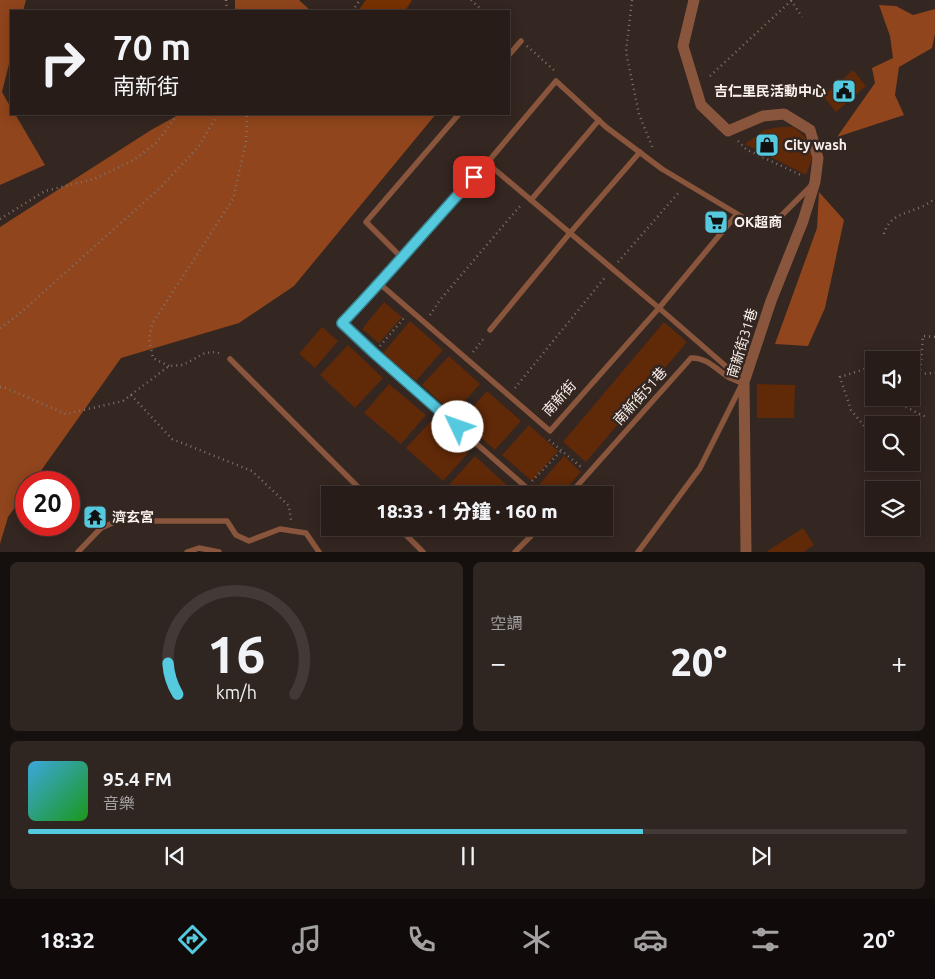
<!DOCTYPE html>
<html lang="zh-TW">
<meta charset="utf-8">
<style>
body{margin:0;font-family:Ubuntu,"Noto Sans TC",sans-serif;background:#2f2521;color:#f1f3f6;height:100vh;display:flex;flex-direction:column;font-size:19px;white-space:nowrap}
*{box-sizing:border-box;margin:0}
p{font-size:16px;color:#a4a1a2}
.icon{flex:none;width:28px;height:28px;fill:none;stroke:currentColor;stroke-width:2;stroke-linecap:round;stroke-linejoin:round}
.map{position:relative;height:552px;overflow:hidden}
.sheet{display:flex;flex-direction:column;gap:10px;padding:10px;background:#150f0d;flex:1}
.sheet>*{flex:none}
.guide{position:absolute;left:10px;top:10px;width:500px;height:105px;border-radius:0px;box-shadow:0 2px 12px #0003,0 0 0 1px #433a37;background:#271c18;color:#f1f3f6;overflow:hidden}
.buttons{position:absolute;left:865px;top:351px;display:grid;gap:10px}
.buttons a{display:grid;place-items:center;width:55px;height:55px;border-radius:0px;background:#271c18;box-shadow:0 2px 12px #0003,0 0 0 1px #433a37;font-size:25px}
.speed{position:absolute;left:15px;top:471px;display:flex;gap:10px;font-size:25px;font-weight:700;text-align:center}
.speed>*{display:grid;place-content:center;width:65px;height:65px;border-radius:50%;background:#271c18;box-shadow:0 2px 12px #0003,0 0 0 1px #433a37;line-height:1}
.speed .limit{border:8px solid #d22;background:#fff;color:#111}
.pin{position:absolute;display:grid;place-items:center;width:42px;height:42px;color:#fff;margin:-21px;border-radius:10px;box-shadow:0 2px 8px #0006}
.me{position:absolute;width:55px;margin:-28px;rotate:312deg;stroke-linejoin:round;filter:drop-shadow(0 0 4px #0008)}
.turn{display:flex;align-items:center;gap:18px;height:105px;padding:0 20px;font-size:22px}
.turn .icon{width:65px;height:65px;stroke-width:2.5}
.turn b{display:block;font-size:35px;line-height:42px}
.big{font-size:38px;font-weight:800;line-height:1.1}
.sheet .widget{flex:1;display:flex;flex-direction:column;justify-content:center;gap:8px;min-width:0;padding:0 18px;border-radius:8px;background:#2f2521}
.sheet .dial{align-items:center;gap:0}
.dial svg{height:130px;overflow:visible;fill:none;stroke:#433a37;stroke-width:7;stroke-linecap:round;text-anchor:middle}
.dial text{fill:#f1f3f6;stroke:none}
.song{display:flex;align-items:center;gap:15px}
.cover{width:60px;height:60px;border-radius:8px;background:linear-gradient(135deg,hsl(200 70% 55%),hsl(120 70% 35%))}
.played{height:5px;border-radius:2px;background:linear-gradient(90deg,#55cadf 70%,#433a37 70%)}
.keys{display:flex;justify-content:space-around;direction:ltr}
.heat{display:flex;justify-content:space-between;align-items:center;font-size:28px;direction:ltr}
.sheet .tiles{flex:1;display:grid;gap:10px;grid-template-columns:1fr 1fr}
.widget:last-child{grid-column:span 2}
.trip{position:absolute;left:321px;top:486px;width:292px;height:50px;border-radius:0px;background:#271c18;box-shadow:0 2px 12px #0003,0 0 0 1px #433a37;font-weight:800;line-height:50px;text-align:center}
.menu{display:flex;height:80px;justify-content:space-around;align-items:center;background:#100b0a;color:#a4a1a2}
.menu .icon{width:35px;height:35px}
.menu .current{color:#55cadf}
.menu b{font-size:22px;color:#f1f3f6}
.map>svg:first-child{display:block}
.green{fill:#783102}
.forest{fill:#90451c}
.building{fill:#602908}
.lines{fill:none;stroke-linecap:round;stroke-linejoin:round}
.path{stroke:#80746e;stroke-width:2.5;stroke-dasharray:1 4;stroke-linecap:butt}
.lane{stroke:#89553c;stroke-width:5.5}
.street{stroke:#89553c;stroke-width:11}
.route-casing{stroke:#378391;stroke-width:12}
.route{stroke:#55cadf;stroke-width:9}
.labels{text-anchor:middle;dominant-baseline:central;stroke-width:5;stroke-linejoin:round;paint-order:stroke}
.poi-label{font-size:14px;font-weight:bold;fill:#faf1ec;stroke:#342620;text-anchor:start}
.street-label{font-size:14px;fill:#faf1ec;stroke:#342620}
</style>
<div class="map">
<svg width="935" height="552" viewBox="0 0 935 552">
<rect width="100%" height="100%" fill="#342620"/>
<polygon class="green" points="366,0 412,0 405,11 358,11"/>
<g class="forest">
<polygon points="0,0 26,0 23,11 11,11 11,56 2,92 11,108 11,114 15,114 45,165 0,185"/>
<polygon points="235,0 299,0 311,11 235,11"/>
<polygon points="879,5 896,6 913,15 935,9 935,34 932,48 899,67 895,95 904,115 837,137 875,83 872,68 893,58 890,36"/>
<polygon points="180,114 436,114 294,286 239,323 121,358 33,482 26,482 26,492 8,517 0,544 0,227 151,130"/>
<polygon points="819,192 844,220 825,308 808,346 775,344 817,228"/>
</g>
<g class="building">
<polygon points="853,70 866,86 836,112 823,96"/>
<polygon points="781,127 793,127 800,132 808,141 812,159 806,175 745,144 764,130"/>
<polygon points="384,302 402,317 379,343 362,329"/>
<polygon points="410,321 443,350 416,381 383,353"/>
<polygon points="664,322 687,342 586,462 563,442"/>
<polygon points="322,327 338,341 315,368 299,354"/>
<polygon points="348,345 383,378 355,408 320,375"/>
<polygon points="449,356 480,384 453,414 422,385"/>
<polygon points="389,384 426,415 401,444 364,413"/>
<polygon points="757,384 795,385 794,418 757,418"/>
<polygon points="487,391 521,421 495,450 461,420"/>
<polygon points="431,421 468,453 443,481 406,448"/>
<polygon points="529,425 558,451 532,481 502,455"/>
<polygon points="475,456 512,490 507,495 461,495 449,485"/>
<polygon points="564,456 581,472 561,495 548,495 538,486"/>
<polygon points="803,528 814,545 804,552 766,552"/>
</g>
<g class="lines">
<g class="path">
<polyline points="226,0 227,11"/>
<polyline points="471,0 483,11"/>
<polyline points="632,0 626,52 639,114 653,149"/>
<polyline points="791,0 802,17"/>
<polyline points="352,11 360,0"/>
<polyline points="527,46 555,71"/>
<polyline points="710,76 792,0"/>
<polyline points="738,141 747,150 803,176"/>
<polyline points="0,219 45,191 94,179 134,160 157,142 178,114"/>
<path d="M884 234C889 215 905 214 921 207 926 205 930 202 935 199"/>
<polyline points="618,262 680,191"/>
<polyline points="430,315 440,300 520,206 523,204"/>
<polyline points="0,328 18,315 161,187 199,146 218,114"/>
<polyline points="935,337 923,336 920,374 935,373"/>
<polyline points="380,346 404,318"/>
<polyline points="473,352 485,337"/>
<polyline points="883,357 884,360"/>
<polyline points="169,366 153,358 149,339 152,324 233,199 246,142 247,114"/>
<polyline points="874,366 840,377 851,410 874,438"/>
<polyline points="911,378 920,374"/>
<polyline points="0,387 6,388 66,414 123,401 169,366 183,365 205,353 216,352 221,354"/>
<polyline points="515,388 606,276"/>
<polyline points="131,395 172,439 252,471 289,506 291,520"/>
<polyline points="895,398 896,402 928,418"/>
<polyline points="549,440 581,467"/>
<polyline points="911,453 916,455"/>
<polyline points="532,481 561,451"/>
</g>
<g class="lane">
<polyline points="509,55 521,41"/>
<polyline points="487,163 659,308 744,382"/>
<polyline points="531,200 599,120"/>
<polyline points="401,257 366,222 459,114"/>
<polyline points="380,284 550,431 659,308 737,214"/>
<polyline points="490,330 570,233 640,152"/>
<polyline points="230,359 366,495"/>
<polyline points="535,495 373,353 342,323 380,284 401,257 487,163 556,81 606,127 662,169 754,224 778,219 812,185"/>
<path d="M569 495 691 358C713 357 723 381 743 382"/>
<polyline points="399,528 423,552"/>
<polyline points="78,552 101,528 117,521 227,521 236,535 249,541 280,529 306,533 319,552"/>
<polyline points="187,552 199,548 219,552"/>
<polyline points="515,552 539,528"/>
<polyline points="638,552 700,468 741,386"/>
</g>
<polyline class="street" points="694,0 683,46 701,105 728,131 763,116 784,114 810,130 818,158 815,182 803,221 771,301 744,382 746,552"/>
</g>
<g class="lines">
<g class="route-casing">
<path id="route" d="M458 427 374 353 342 323C388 275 430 225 474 177"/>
</g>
<use href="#route" class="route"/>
</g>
<defs>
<g id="civic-square" transform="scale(1.25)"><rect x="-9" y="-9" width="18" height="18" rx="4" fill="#55cadf" stroke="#342620"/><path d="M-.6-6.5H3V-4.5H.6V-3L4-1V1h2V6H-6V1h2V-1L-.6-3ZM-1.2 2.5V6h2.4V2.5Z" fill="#111"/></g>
<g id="shop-square" transform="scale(1.25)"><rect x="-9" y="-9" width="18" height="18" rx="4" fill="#55cadf" stroke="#342620"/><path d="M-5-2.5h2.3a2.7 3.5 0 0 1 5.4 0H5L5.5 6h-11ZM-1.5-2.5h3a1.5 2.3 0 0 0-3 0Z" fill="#111"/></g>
<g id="supermarket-square" transform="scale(1.25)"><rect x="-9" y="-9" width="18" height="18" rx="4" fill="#55cadf" stroke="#342620"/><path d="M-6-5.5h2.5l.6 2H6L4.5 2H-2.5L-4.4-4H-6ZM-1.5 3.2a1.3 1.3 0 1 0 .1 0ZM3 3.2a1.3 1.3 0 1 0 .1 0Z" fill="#111"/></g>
<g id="temple-square" transform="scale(1.25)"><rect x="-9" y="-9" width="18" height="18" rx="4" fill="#55cadf" stroke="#342620"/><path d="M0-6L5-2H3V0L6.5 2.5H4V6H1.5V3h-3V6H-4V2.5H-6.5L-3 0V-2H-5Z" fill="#111"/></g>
</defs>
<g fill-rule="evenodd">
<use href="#civic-square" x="844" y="91"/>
<use href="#shop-square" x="767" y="145"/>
<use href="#supermarket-square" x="716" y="222"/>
<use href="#temple-square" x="95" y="517"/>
</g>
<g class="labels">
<g class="poi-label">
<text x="826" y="91" text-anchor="end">吉仁里民活動中心</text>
<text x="784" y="145">City wash</text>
<text x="734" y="222">OK超商</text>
<text x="112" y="517">濟玄宮</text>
</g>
<g class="street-label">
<text transform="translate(742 343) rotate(-73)">南新街31巷</text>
<text transform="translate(640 396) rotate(-48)">南新街51巷</text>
<text transform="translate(559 398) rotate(-48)">南新街</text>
</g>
</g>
</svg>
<div class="buttons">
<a><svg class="icon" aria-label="sound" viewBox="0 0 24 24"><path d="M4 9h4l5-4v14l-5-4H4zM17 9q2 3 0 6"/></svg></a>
<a><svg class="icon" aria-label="search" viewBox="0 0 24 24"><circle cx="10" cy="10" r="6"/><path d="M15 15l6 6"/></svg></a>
<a><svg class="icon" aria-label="layers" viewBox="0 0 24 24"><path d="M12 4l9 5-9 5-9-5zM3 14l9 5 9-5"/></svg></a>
</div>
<div class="speed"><div class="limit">20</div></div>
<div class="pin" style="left:474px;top:177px;background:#d93025"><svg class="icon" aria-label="arrive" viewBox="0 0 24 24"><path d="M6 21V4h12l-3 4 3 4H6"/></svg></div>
<svg class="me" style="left:458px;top:427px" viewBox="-20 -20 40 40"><circle r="19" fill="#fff"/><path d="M0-13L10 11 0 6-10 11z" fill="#55cadf"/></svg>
<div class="trip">18:33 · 1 分鐘 · 160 m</div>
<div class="guide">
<div class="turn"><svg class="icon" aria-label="right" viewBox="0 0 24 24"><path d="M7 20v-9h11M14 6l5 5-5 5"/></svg><div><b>70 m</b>南新街</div></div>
</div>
</div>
<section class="sheet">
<div class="tiles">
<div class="widget dial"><svg viewBox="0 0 100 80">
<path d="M14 69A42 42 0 1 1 86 69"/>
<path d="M14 69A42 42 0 0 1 8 50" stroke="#55cadf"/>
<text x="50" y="56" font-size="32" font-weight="700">16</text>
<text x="50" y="72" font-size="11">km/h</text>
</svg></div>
<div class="widget"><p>空調</p>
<div class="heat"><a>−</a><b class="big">20°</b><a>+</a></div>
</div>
<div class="widget">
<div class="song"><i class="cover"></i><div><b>95.4 FM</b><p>音樂</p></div></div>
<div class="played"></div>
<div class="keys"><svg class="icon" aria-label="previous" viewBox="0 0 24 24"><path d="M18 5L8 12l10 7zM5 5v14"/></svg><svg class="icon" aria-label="pause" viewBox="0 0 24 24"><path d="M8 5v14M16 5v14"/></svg><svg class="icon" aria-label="next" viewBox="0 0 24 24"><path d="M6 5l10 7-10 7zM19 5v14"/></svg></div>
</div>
</div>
</section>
<nav class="menu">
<b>18:32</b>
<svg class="icon current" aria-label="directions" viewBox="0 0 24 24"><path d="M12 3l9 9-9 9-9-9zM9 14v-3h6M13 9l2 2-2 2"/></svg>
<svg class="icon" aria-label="music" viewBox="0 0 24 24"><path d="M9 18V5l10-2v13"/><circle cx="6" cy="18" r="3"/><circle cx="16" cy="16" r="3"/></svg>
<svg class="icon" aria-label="phone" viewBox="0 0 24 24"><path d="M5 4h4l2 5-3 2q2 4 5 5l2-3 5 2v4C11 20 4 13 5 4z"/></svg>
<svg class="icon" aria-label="climate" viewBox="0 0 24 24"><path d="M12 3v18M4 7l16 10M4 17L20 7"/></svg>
<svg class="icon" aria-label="car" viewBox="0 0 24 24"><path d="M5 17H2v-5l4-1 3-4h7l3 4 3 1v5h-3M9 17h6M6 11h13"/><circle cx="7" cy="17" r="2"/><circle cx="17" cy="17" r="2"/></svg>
<svg class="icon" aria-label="filters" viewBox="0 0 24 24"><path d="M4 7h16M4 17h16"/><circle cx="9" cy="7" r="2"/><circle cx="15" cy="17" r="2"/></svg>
<b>20°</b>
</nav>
